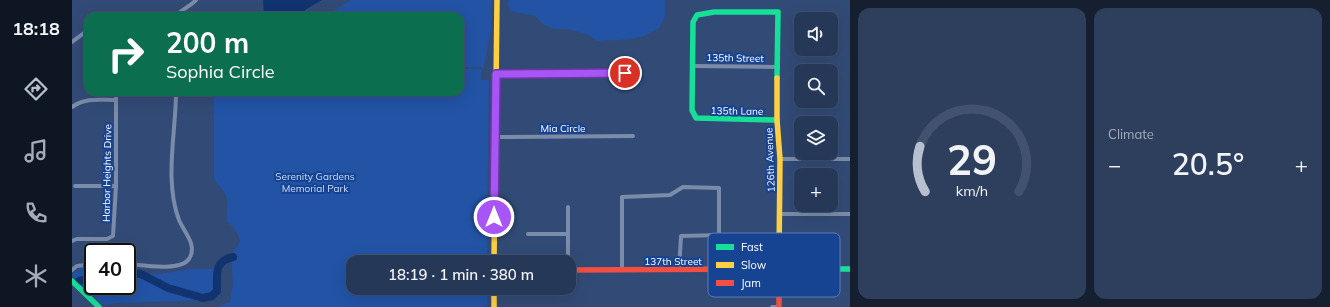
<!DOCTYPE html>
<meta charset="utf-8">
<style>
body{margin:0;font-family:Mulish,sans-serif;background:#2e3f5e;color:#f1f3f6;height:100vh;display:flex;flex-direction:column;font-size:15px;white-space:nowrap}
*{box-sizing:border-box;margin:0}
p{font-size:13px;color:#a4acba}
.icon{flex:none;width:22px;height:22px;fill:none;stroke:currentColor;stroke-width:2;stroke-linecap:round;stroke-linejoin:round}
.map{position:relative;flex:1;overflow:hidden}
.details{display:flex;flex-direction:column;gap:8px;padding:8px;background:#151f30;width:480px}
.details>*{flex:none}
.hud{position:absolute;left:12px;top:12px;width:380px;height:84px;border-radius:12px;box-shadow:0 4px 16px #0002,0 0 0 1px #42526e;background:#0b6e4f;color:#fff;overflow:hidden}
.buttons{position:absolute;left:722px;top:12px;display:grid;gap:8px}
.buttons a{display:grid;place-items:center;width:44px;height:44px;border-radius:8px;background:#263858;box-shadow:0 4px 16px #0002,0 0 0 1px #42526e;font-size:20px}
.speed{position:absolute;left:12px;top:243px;display:flex;gap:8px;font-size:20px;font-weight:700;text-align:center}
.speed>*{display:grid;place-content:center;width:52px;height:52px;border-radius:50%;background:#263858;box-shadow:0 4px 16px #0002,0 0 0 1px #42526e;line-height:1}
.speed .limit{border:2px solid #111;border-radius:6px;background:#fff;color:#111}
.pin{position:absolute;display:grid;place-items:center;width:34px;height:34px;color:#fff;margin:-17px;border:2px solid #fff;border-radius:50%;box-shadow:0 1px 4px #0007}
.me{position:absolute;width:44px;margin:-22px;rotate:0deg;stroke-linejoin:round;filter:drop-shadow(0 0 3px #0008)}
.turn{display:flex;align-items:center;gap:14px;height:84px;padding:0 16px;font-size:18px}
.turn .icon{width:52px;height:52px;stroke-width:2.5}
.turn b{display:block;font-size:28px;line-height:34px}
.big{font-size:30px;font-weight:600;line-height:1.1}
.details .tile{flex:1;display:flex;flex-direction:column;justify-content:center;gap:6px;min-width:0;padding:0 14px;border-radius:12px;background:#2e3f5e}
.details .dial{align-items:center;gap:0}
.dial svg{height:104px;overflow:visible;fill:none;stroke:#42526e;stroke-width:7;stroke-linecap:round;text-anchor:middle}
.dial text{fill:#f1f3f6;stroke:none}
.heat{display:flex;justify-content:space-between;align-items:center;font-size:22px;direction:ltr}
.details .tiles{flex:1;display:grid;gap:8px;grid-template-columns:repeat(2,1fr)}
.trip{position:absolute;left:274px;top:255px;width:230px;height:40px;border-radius:12px;background:#263858;box-shadow:0 4px 16px #0002,0 0 0 1px #42526e;font-weight:600;line-height:40px;text-align:center}
main{display:flex;flex:1;min-height:0}
.tabs{display:flex;flex-direction:column;width:72px;justify-content:space-around;align-items:center;background:#0f1623;color:#a4acba}
.tabs .icon{width:28px;height:28px}
.tabs .active{color:#b7c0cf}
.tabs b{font-size:18px;color:#f1f3f6}
.map>svg:first-child{display:block}
.green{fill:#2253a5}
.water{fill:#113370}
.lines{fill:none;stroke-linecap:round;stroke-linejoin:round}
.river{stroke:#113370;stroke-width:8}
.street{stroke:#7a8ca9;stroke-width:4}
.fast{stroke:#16e098;stroke-width:5.5}
.slow{stroke:#ffcf43;stroke-width:5.5}
.jam{stroke:#f24e42;stroke-width:5.5}
.route-casing{stroke:#6d37a1;stroke-width:10}
.route{stroke:#a855f7;stroke-width:7}
.labels{text-anchor:middle;dominant-baseline:central;stroke-width:4;stroke-linejoin:round;paint-order:stroke}
.street-label{font-size:10px;fill:#fff;stroke:#164392}
.park-label{font-size:10px;fill:#ccdefc;stroke:#164392}
.key{fill:#164392;stroke:#5c7bb3;stroke-width:1}
.key-label{font-size:11px;fill:#fff}
</style>
<main>
<nav class="tabs">
<b>18:18</b>
<svg class="icon active" aria-label="directions" viewBox="0 0 24 24"><path d="M12 3l9 9-9 9-9-9zM9 14v-3h6M13 9l2 2-2 2"/></svg>
<svg class="icon" aria-label="music" viewBox="0 0 24 24"><path d="M9 18V5l10-2v13"/><circle cx="6" cy="18" r="3"/><circle cx="16" cy="16" r="3"/></svg>
<svg class="icon" aria-label="phone" viewBox="0 0 24 24"><path d="M5 4h4l2 5-3 2q2 4 5 5l2-3 5 2v4C11 20 4 13 5 4z"/></svg>
<svg class="icon" aria-label="climate" viewBox="0 0 24 24"><path d="M12 3v18M4 7l16 10M4 17L20 7"/></svg>
</nav>
<div class="map">
<svg width="778" height="307" viewBox="0 0 778 307">
<rect width="100%" height="100%" fill="#324b76"/>
<g class="green">
<polygon points="279,0 420,0 419,30 411,71 411,69 409,67 388,67 388,16 253,16"/>
<polygon points="437,0 593,0 593,16 587,28 570,37 547,40 526,41 514,34 496,29 482,29 471,24 463,16 438,11 436,4"/>
<path d="M388 69H409V80H417L415 262H281V288H415V307H144L158 302 161 284 160 273V254L168 242C167 234 161 226 155 221 154 215 156 203 155 198 154 192 145 185 142 179V92H388Z"/>
<polygon points="21,266 21,286 55,286 55,272 71,274 89,274 119,269 142,269 141,300 48,303 31,305 12,288 0,275 8,268"/>
</g>
<polygon class="water" points="191,0 250,0 236,8 225,16 192,16"/>
<g class="lines">
<g class="river">
<path d="M55 273 69 274 96 288 131 298 140 296 145 291C145 274 142 261 161 257"/>
<polyline points="7,281 21,277"/>
</g>
<g class="street">
<path d="M104 16C107 11 119 6 124 0"/>
<polyline points="0,42 16,30"/>
<polyline points="621,66 706,67"/>
<polyline points="424,74 553,73"/>
<path d="M0 107C14 97 27 100 44 100"/>
<polyline points="422,137 561,136"/>
<polyline points="708,159 778,159"/>
<polyline points="3,186 44,186"/>
<polyline points="707,214 778,214"/>
<polyline points="456,234 496,234"/>
<polyline points="0,241 5,239 35,239 41,236 44,186 44,92"/>
<polyline points="496,262 496,207"/>
<path d="M55 264C69 265 108 272 117 259 126 245 112 232 107 220 92 180 104 133 104 92"/>
<polyline points="0,270 5,266 21,264"/>
<polyline points="550,270 550,197 598,195 611,187 647,188 647,235 609,236 607,270"/>
<polyline points="700,307 707,307"/>
</g>
<g class="fast">
<polyline points="705,120 624,118 620,110 621,22 625,15 642,12 706,12 705,78"/>
<polyline points="705,269 778,269"/>
<polyline points="0,281 27,307"/>
</g>
<g class="slow">
<polyline points="705,78 705,120 708,159 707,257"/>
<polyline points="422,262 425,0"/>
<polyline points="422,288 422,307"/>
</g>
<g class="jam">
<polyline points="497,270 705,269"/>
<polyline points="707,307 707,257"/>
</g>
</g>
<g class="lines">
<g class="route-casing">
<polyline id="route" points="422,217 424,74 553,73"/>
</g>
<use href="#route" class="route"/>
</g>
<g class="labels">
<g class="street-label">
<text transform="translate(663 58) rotate(1)">135th Street</text>
<text transform="translate(665 111) rotate(1)">135th Lane</text>
<text x="491" y="128">Mia Circle</text>
<text transform="translate(698 160) rotate(-92)">126th Avenue</text>
<text transform="translate(35 173) rotate(-89)">Harbor Heights Drive</text>
<text x="601" y="261">137th Street</text>
</g>
<g class="park-label">
<text x="243" y="176">Serenity Gardens<tspan x="243" dy="12">Memorial Park</tspan></text>
</g>
</g>
<rect x="636" y="233" width="132" height="64" rx="6" class="key"/>
<rect x="644" y="244" width="18" height="6" fill="#16e098"/>
<rect x="644" y="262" width="18" height="6" fill="#ffcf43"/>
<rect x="644" y="280" width="18" height="6" fill="#f24e42"/>
<g class="key-label">
<text x="669" y="251">Fast</text>
<text x="669" y="269">Slow</text>
<text x="669" y="287">Jam</text>
</g>
</svg>
<div class="buttons">
<a><svg class="icon" aria-label="sound" viewBox="0 0 24 24"><path d="M4 9h4l5-4v14l-5-4H4zM17 9q2 3 0 6"/></svg></a>
<a><svg class="icon" aria-label="search" viewBox="0 0 24 24"><circle cx="10" cy="10" r="6"/><path d="M15 15l6 6"/></svg></a>
<a><svg class="icon" aria-label="layers" viewBox="0 0 24 24"><path d="M12 4l9 5-9 5-9-5zM3 14l9 5 9-5"/></svg></a>
<a>+</a>
</div>
<div class="speed"><div class="limit">40</div></div>
<div class="pin" style="left:553px;top:73px;background:#d93025"><svg class="icon" aria-label="arrive" viewBox="0 0 24 24"><path d="M6 21V4h12l-3 4 3 4H6"/></svg></div>
<svg class="me" style="left:422px;top:217px" viewBox="-20 -20 40 40"><circle r="17" fill="#a855f7" stroke="#fff" stroke-width="3"/><path d="M0-11L8 9 0 5-8 9z" fill="#fff"/></svg>
<div class="trip">18:19 · 1 min · 380 m</div>
<div class="hud">
<div class="turn"><svg class="icon" aria-label="right" viewBox="0 0 24 24"><path d="M7 20v-9h11M14 6l5 5-5 5"/></svg><div><b>200 m</b>Sophia Circle</div></div>
</div>
</div>
<section class="details">
<div class="tiles">
<div class="tile dial"><svg viewBox="0 0 100 80">
<path d="M14 69A42 42 0 1 1 86 69"/>
<path d="M14 69A42 42 0 0 1 10 34" stroke="#b7c0cf"/>
<text x="50" y="56" font-size="32" font-weight="700">29</text>
<text x="50" y="72" font-size="11">km/h</text>
</svg></div>
<div class="tile"><p>Climate</p>
<div class="heat"><a>−</a><b class="big">20.5°</b><a>+</a></div>
</div>
</div>
</section>
</main>
